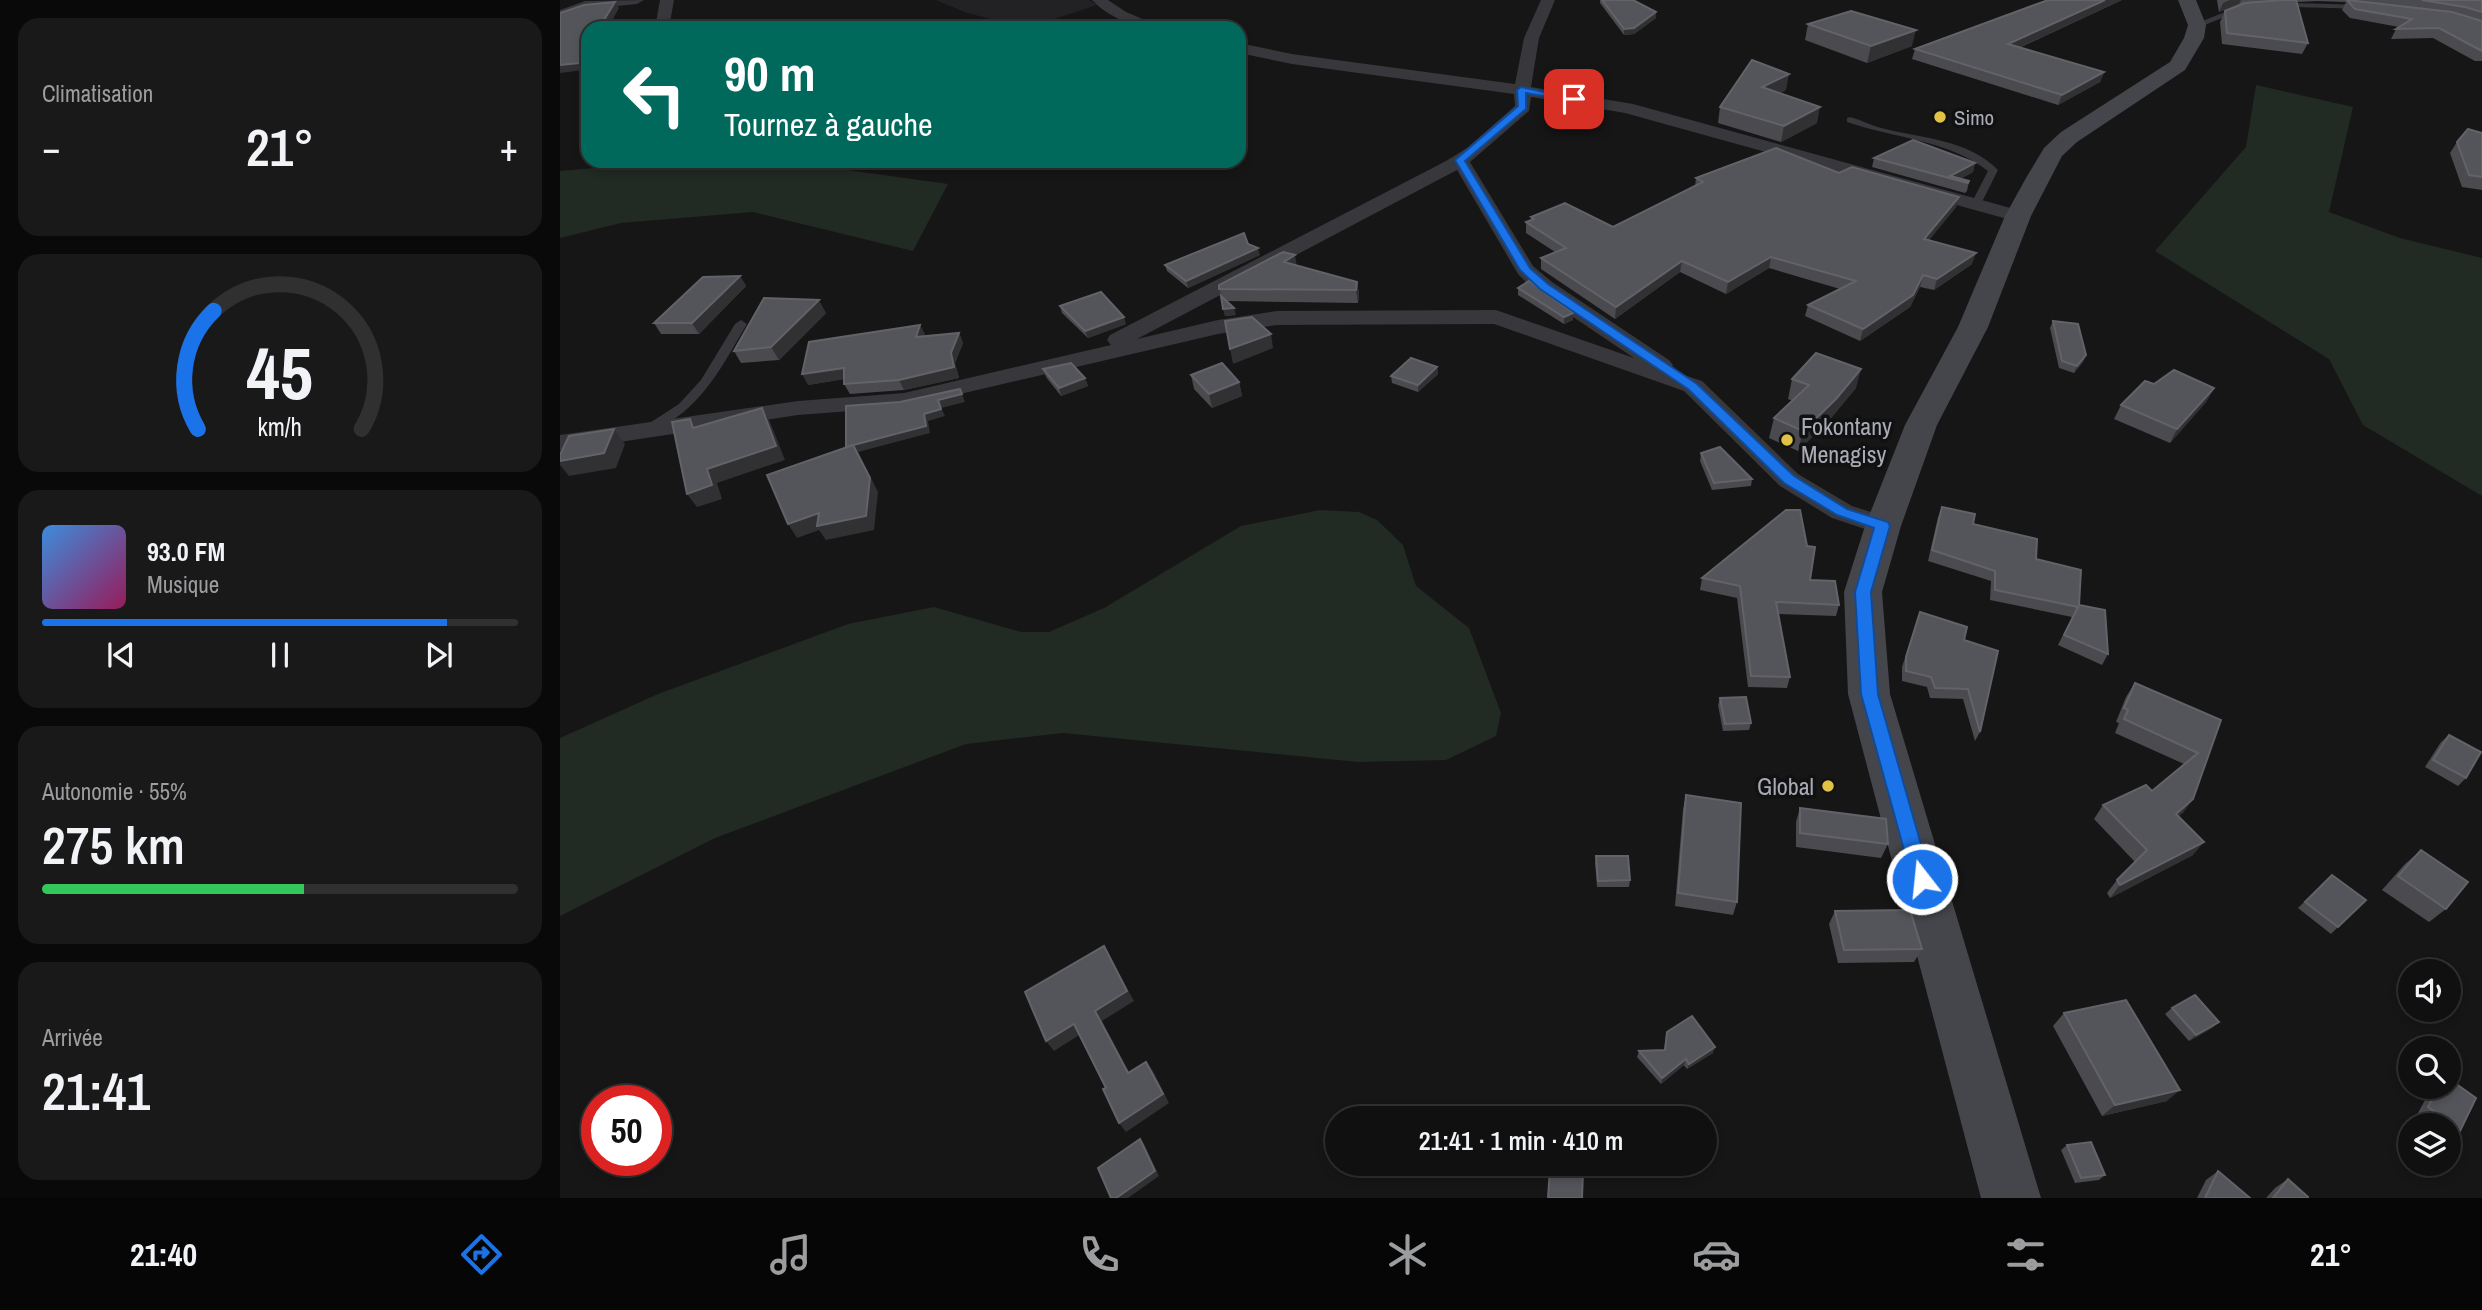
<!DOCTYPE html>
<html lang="fr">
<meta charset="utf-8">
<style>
body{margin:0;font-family:"Archivo Narrow",sans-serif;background:#19191a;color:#f1f3f6;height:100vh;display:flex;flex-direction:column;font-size:26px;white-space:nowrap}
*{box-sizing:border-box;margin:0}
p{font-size:23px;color:#9c9d9f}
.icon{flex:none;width:38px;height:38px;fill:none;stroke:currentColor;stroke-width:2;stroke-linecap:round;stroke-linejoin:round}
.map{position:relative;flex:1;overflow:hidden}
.details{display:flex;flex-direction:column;gap:18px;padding:18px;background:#090909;width:560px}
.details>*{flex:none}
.hud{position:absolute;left:21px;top:21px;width:665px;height:147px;border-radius:21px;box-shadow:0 4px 10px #0003,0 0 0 2px #303031;background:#00695c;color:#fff;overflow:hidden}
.controls{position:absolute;left:1838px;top:959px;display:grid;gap:14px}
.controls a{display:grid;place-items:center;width:63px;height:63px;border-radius:50%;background:#101011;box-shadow:0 4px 10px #0003,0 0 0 2px #303031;font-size:35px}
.speed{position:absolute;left:21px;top:1085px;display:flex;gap:14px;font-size:35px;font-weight:700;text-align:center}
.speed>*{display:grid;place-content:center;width:91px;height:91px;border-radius:50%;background:#101011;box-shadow:0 4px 10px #0003,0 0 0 2px #303031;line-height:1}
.speed .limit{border:10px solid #d22;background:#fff;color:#111}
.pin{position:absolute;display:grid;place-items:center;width:60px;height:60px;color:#fff;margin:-30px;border-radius:14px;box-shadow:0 4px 10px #0006}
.me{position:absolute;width:77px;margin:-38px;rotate:344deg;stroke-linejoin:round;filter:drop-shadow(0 0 5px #0008)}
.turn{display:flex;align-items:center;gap:24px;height:147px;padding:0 28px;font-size:32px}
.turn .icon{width:91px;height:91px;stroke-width:2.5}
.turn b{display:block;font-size:49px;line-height:60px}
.big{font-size:52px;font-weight:600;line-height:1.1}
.details .tile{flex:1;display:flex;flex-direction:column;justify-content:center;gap:10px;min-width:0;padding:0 24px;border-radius:21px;background:#19191a}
.details .dial{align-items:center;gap:0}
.dial svg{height:182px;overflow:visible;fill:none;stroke:#303031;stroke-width:7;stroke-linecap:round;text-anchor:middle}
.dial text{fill:#f1f3f6;stroke:none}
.song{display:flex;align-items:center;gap:21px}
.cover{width:84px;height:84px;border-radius:10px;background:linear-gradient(135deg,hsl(210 70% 55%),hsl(330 70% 35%))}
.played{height:7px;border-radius:4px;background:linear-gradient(90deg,#1a73e8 85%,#303031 85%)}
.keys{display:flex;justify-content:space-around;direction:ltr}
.heat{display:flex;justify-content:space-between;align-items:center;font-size:38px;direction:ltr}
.charge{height:10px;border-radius:5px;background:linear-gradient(90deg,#34c759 55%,#303031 0)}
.trip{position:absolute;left:765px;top:1106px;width:392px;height:70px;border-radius:35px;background:#101011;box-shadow:0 4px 10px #0003,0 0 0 2px #303031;font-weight:600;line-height:70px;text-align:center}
.tabs{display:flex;height:112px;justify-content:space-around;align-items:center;background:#060607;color:#9c9d9f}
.tabs .icon{width:49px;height:49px}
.tabs .selected{color:#1a73e8}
.tabs b{font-size:32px;color:#f1f3f6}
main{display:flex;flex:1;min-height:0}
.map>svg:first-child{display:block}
.built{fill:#222224}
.green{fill:#222a24}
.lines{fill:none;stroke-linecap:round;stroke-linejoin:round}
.service{fill:#37373c;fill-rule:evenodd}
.minor{fill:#37373c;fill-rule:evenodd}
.secondary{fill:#45464c;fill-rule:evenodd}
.wall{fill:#4a4a4f}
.shaded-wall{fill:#313134}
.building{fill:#54555a;stroke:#626268;stroke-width:2}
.route{fill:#1a73e8;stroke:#114b97;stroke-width:2}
.poi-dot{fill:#e1c244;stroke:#111112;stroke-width:2.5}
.labels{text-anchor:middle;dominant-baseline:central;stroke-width:7;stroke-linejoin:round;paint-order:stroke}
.far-poi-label{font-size:21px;fill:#a9abb6;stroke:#111112;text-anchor:start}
.poi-label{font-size:24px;fill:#a9abb6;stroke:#111112;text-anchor:start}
</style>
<main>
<section class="details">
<div class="tile"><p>Climatisation</p>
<div class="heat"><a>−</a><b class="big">21°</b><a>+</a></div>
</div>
<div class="tile dial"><svg viewBox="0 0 100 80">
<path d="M14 69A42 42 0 1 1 86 69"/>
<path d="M14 69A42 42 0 0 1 21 17" stroke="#1a73e8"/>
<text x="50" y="56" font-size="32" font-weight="700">45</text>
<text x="50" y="72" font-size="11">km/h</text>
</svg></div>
<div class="tile">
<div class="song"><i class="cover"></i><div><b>93.0 FM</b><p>Musique</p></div></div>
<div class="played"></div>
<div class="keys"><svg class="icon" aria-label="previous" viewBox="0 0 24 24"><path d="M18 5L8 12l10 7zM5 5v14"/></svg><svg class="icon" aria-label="pause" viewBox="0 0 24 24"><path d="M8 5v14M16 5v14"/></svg><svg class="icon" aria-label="next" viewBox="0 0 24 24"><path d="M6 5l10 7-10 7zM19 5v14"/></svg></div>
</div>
<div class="tile"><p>Autonomie · 55%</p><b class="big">275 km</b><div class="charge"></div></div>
<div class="tile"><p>Arrivée</p><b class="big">21:41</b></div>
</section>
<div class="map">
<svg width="1922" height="1198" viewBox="0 0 1922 1198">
<rect width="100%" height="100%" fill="#161617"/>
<polygon class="built" points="376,0 529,0 537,5 467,28 407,13"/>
<g class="green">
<polygon points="1696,85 1793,107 1769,212 1840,238 1922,258 1922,496 1803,425 1769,359 1595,251 1686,147"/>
<polygon points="116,161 223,161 388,184 353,251 193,212 61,223 0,238 0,171"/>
<polygon points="760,510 799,512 817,520 843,545 856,586 909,628 941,713 936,736 886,760 798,762 503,733 406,744 155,838 0,916 0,738 98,694 288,624 374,607 461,632 489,632 544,608 681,526"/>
</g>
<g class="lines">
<g class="service">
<polygon points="1733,3 1806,5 1810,7 1806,9 1733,7 1717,9 1713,7"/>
<polygon points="1677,7 1684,9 1640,27 1633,25"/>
<path d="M1290 117C1301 120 1310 125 1321 128 1360 138 1408 139 1438 170L1421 204 1416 207 1411 204 1428 171C1388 140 1333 138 1287 122V118Z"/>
<path d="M181 320 187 324C165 361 147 398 110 422 102 427 95 434 85 432V426L119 404 141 380 175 324Z"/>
</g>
<g class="minor">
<polygon points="84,0 77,4 27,9 0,19 0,10 25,1"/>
<polygon points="100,0 114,0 109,28 95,28"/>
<path d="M532 0H548L566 12 604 28C578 28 551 20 532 0Z"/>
<path d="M981 0H995L979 38 971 87 1073 104 1465 212 1468 216 1458 222 1065 113 971 97 969 111 910 162 973 266 992 282 1109 360 1113 365 1109 370 1142 381 1238 474 1292 506 1333 519 1337 526 1333 533 1323 535 1272 518 1220 486 1124 391 934 324 717 325 658 334 344 407 238 415 0 451V435L238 401 344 393 551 345 547 340 550 335 886 161 907 148 955 106 954 94 732 64 679 53V43L732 54 955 84 964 38ZM897 170 958 274 976 292 1074 358 936 310 717 311 658 320 577 339Z"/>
</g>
<polygon class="secondary" points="1618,0 1636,0 1646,25 1644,38 1625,70 1517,142 1502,156 1471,216 1428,327 1377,425 1341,526 1322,592 1330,694 1481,1198 1421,1198 1288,694 1284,592 1305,526 1345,425 1398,327 1445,216 1466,178 1484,148 1501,132 1610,62 1624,38 1628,25"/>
</g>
<g class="wall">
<polygon points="1040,0 1073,0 1096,12 1096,18 1074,34 1064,35 1040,3"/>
<polygon points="1488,0 1562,0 1459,48 1544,72 1540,82 1498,105 1352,59 1355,49"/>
<polygon points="1657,0 1922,0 1922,61 1915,61 1873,38 1831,39 1836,29 1839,27 1790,18 1782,10 1786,2 1757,1 1737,2 1748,43 1742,54 1662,44 1660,22 1665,11 1681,4 1659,12"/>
<polygon points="1248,24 1352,46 1307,63 1245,40"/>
<polygon points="1226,90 1220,93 1257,123 1221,142 1158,123 1160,107"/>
<polygon points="1922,133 1922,190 1902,187 1890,153 1897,142"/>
<polygon points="1314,158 1415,163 1413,172 1400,179 1409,181 1407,191 1405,193 1312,167"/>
<polygon points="1279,173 1399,197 1396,207 1369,240 1412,264 1374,290 1360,287 1350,307 1300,341 1245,316 1248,305 1280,289 1209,268 1166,294 1120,272 1055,319 981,269 981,258 995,252 966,233 966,222 971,220 971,217 1053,227 1135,186 1136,178"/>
<polygon points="700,255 628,288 607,271 605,265"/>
<polygon points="736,266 797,282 799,294 798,303 666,301 676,315 665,316 659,285"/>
<polygon points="180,276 186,286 139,334 101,334 94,323"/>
<polygon points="958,288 1013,320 1004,324 958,295"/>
<polygon points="500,306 566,324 528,338 502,313"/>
<polygon points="266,313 219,360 181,363 174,351"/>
<polygon points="1493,321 1526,355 1523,362 1514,373 1499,368 1490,328"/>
<polygon points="360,325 365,335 364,336 399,333 403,343 395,363 399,378 344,390 290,394 284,384 284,379 248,385"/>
<polygon points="877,367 878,374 858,392 832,383 831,376"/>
<polygon points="483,369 525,378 528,386 501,396 486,377"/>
<polygon points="631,375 679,382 682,396 652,408 634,389"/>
<polygon points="1232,379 1296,388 1271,418 1238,451 1209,438 1214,418 1233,401 1228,399"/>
<polygon points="1594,384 1654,388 1646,402 1610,443 1554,419 1561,405"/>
<polygon points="1141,453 1192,479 1191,486 1152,490 1140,461"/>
<polygon points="1382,507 1476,559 1519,605 1548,654 1542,665 1498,645 1512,617 1430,600 1431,581 1368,561 1378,517"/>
<polygon points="1142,578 1250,580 1279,605 1276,616 1218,614 1230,677 1227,688 1188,687 1177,598 1140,590"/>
<polygon points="1360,612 1404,640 1420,732 1415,741 1403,699 1370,698 1367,687 1342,681 1342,667"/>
<polygon points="1575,683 1661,720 1633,799 1618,816 1633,855 1550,898 1547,893 1557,880 1575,862 1534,819 1543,805 1592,791 1624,764 1555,733 1559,723 1556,722 1566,697"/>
<polygon points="1160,698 1191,723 1189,730 1163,731 1158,705"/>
<polygon points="1889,735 1906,778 1898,786 1865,767 1881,742"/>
<polygon points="1126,795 1177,902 1173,915 1115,906 1123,809"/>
<polygon points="1240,808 1328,844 1321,858 1236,847 1236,822"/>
<polygon points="1861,850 1886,909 1869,922 1822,890 1845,864"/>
<polygon points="1036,856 1070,880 1069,887 1037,887 1035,863"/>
<polygon points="1772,875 1778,927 1771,934 1738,908"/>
<polygon points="1275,911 1362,949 1354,962 1278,963 1269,924"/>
<polygon points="1612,1008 1659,1022 1652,1028 1629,1041 1605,1014"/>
<polygon points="1504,1013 1607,1101 1542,1116 1493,1026"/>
<polygon points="1107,1032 1153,1053 1127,1069 1124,1065 1101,1084 1077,1057 1079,1051 1104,1050"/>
<polygon points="1872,1087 1888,1087 1900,1131 1890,1136 1888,1135 1888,1125 1875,1125 1858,1113"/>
<polygon points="1507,1145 1545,1175 1539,1180 1515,1183 1501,1150"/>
<polygon points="1658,1171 1690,1198 1637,1198 1646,1180"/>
<polygon points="1728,1179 1748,1198 1706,1198 1715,1188"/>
</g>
<g class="shaded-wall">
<polygon points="1545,0 1562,0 1445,54 1448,44"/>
<polygon points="1670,0 1681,0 1679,4 1659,12 1663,3"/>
<polygon points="55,2 59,8 48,28 39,28"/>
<polygon points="1096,12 1096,18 1074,34 1064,35 1064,29"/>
<polygon points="1356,30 1352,46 1307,63 1311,46"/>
<polygon points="28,47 28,62 23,70 0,73 0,65"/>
<polygon points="1544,72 1540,82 1498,105 1502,95"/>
<polygon points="1229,74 1226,90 1199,103 1202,87"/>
<polygon points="1260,107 1257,123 1221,142 1224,126"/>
<polygon points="1415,163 1413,172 1397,180 1390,176"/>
<polygon points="1399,197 1396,207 1361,250 1364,239"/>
<polygon points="698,248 700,255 628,288 626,281"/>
<polygon points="1416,253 1412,264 1374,290 1377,279"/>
<polygon points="735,255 737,267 724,262"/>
<polygon points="1211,257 1209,268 1166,294 1168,282"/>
<polygon points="1122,261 1120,272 1055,319 1056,307"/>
<polygon points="1363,275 1360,287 1350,307 1300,341 1303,329"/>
<polygon points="180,276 186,286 139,334 132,323"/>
<polygon points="797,282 799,294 798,303 796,290"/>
<polygon points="259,300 266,313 219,360 211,347"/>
<polygon points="674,308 676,315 665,316 663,309"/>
<polygon points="1013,313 1013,320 1004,324 1004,317"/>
<polygon points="564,317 566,324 528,338 525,331"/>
<polygon points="360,325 365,335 361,347 356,337"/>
<polygon points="399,333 403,343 395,363 399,378 344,390 339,380 391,353"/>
<polygon points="711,334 713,348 673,364 670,349"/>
<polygon points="1526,355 1523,362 1514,373 1517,366"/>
<polygon points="877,367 878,374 858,392 858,385"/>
<polygon points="284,368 290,378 248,385 242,374"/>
<polygon points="1301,369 1296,388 1271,418 1238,451 1243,431"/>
<polygon points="525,378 528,386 501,396 499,388"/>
<polygon points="679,382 682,396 652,408 649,394"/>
<polygon points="1654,388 1646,402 1610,443 1617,429"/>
<polygon points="400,389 405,402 381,408 385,416 368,421 370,433 298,452 318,492 314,530 266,540 259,530 237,538 228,524 286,447 364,414 378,400"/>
<polygon points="202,408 210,422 225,460 157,483 162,499 137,507 127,494 147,469"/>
<polygon points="54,429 65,444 56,468 9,476 0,465 0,461"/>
<polygon points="1633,799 1623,813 1605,827 1616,814"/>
<polygon points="1644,842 1633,855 1550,898 1560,885"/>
<polygon points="544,946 574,1001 542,1021 575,1083 568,1073 535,1011"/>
<polygon points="1659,1022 1652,1028 1629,1041 1636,1035"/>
<polygon points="514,1024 521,1034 494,1051 486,1041"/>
<polygon points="1155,1047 1153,1053 1127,1069 1129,1064"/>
<polygon points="1126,1059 1124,1065 1101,1084 1102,1078"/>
<polygon points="586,1062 593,1071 609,1103 566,1132 559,1123"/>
<polygon points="1620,1090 1607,1101 1542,1116 1555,1105"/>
<polygon points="580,1139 584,1144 599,1176 568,1198 556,1198"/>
</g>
<g class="building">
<polygon points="1042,0 1073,0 1096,12 1074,28 1064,29"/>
<polygon points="1488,0 1545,0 1448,44 1544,72 1502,95 1355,49"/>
<polygon points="1722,0 1736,0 1748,43 1667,33 1665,11 1685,3"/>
<polygon points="1787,0 1892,12 1922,21 1922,51 1879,28 1836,29 1852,19 1795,9"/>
<polygon points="1862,0 1922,0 1922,12 1905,7"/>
<polygon points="55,2 39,28 28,28 28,47 19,63 0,65 0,13 24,5"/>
<polygon points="1291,11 1356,30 1311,46 1248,24"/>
<polygon points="1192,60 1229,74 1202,87 1260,107 1224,126 1160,107"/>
<polygon points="1908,129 1922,133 1922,177 1909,175 1897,142"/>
<polygon points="1353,140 1415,163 1390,176 1409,181 1408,183 1314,158"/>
<polygon points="1216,148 1279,173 1292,167 1399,197 1364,239 1416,253 1377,279 1363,275 1353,295 1303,329 1248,305 1296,281 1211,257 1168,282 1122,261 1056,307 981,258 1006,248 966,222 974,219 971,217 1005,203 1053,227 1143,182 1136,178"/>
<polygon points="684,233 688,244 698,248 626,281 605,265"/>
<polygon points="723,252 735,255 724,262 797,282 796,290 659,289 659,285"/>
<polygon points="180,276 132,323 94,323 143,277"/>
<polygon points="969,281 1013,313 1004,317 958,288"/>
<polygon points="541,292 564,317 525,331 500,306"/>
<polygon points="661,296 674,308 663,309"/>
<polygon points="204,298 259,300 211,347 174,351"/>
<polygon points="692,317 711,334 670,349 665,321"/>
<polygon points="1493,321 1518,324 1526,355 1517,366 1502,361"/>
<polygon points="360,325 356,337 399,333 391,353 394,367 339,380 284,384 284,368 242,374 249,342"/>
<polygon points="1256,353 1301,369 1276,399 1243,431 1214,418 1249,385 1232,379"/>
<polygon points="851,358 877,367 858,385 831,376"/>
<polygon points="511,363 525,378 499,388 483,369"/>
<polygon points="662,363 679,382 649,394 631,375"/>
<polygon points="1614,370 1654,388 1617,429 1561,405 1585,381 1594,384"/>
<polygon points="400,389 402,394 378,400 381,409 364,414 366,426 286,447 286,406 340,402"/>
<polygon points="202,408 216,446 147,469 152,485 127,494 112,422 130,419 133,428"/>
<polygon points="54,429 44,453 0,461 0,455 9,436"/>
<polygon points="293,445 310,478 306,516 257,526 259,513 228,524 207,475"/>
<polygon points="1160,447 1192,479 1154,483 1141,453"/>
<polygon points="1382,507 1415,514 1413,524 1477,539 1476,559 1521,570 1519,605 1545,610 1548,654 1504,635 1518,607 1435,590 1435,571 1372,550"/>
<polygon points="1226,510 1240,510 1247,546 1255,547 1250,580 1275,581 1279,605 1216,602 1230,677 1191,676 1180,586 1142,578"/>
<polygon points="1360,612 1407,627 1404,640 1438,651 1420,732 1408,689 1375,688 1371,677 1346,671 1346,657"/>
<polygon points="1575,683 1661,720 1633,799 1616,814 1644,842 1560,885 1557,880 1587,850 1543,805 1586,785 1592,791 1638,753 1564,719 1568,710 1564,708"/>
<polygon points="1186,697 1191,723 1165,724 1160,698"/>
<polygon points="1889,735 1921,752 1906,778 1873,760"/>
<polygon points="1126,795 1181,803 1177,902 1118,893"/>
<polygon points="1240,808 1326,819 1328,844 1240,833"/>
<polygon points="1861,850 1908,882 1886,909 1838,876"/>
<polygon points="1036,856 1068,856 1070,880 1038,881"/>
<polygon points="1772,875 1806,900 1778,927 1745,902"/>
<polygon points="1350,910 1362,949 1284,950 1275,911"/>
<polygon points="544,946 567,991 535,1011 568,1073 586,1062 603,1094 559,1123 543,1089 546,1088 514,1024 486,1041 465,992"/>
<polygon points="1635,995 1659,1022 1636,1035 1612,1008"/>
<polygon points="1566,1000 1620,1090 1555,1105 1504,1013"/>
<polygon points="1132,1016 1155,1047 1129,1064 1126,1059 1102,1078 1079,1051 1105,1050 1107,1032"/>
<polygon points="1888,1078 1916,1098 1900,1131 1868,1107 1878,1087 1888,1087"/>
<polygon points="580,1139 595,1171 556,1198 551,1198 538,1168"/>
<polygon points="1531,1142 1545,1175 1521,1178 1507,1145"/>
<polygon points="990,1168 1023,1171 1022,1198 988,1198"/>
<polygon points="1658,1171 1690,1198 1645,1198"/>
<polygon points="1728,1179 1748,1197 1748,1198 1713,1198"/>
</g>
<polygon class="route" points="961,87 1019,99 1014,102 966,93 966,109 905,161 970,268 988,284 1137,384 1234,476 1287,509 1328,522 1330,526 1311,592 1318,694 1371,879 1369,886 1362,888 1354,886 1352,879 1301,694 1295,592 1314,528 1277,515 1224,483 1128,389 980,289 960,270 895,160 958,106 957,90"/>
<g class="poi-dot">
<circle cx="1380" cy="117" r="7"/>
<circle cx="1227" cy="440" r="7"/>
<circle cx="1268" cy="786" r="7"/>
</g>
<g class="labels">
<g class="far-poi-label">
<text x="1394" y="117">Simo</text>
</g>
<g class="poi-label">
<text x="1241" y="426">Fokontany<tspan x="1241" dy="28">Menagisy</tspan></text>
<text x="1254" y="786" text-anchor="end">Global</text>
</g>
</g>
</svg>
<div class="controls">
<a><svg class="icon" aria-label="sound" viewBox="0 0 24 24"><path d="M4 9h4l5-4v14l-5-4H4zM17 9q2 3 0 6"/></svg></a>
<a><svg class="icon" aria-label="search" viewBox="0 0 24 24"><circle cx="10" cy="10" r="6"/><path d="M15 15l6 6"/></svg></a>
<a><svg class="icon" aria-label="layers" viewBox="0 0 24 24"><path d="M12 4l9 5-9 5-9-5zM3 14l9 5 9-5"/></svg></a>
</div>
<div class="speed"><div class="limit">50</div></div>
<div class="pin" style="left:1014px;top:99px;background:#d93025"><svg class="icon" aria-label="arrive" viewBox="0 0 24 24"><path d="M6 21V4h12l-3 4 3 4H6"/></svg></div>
<svg class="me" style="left:1362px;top:879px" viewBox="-20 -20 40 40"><circle r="17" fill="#1a73e8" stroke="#fff" stroke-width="3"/><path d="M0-11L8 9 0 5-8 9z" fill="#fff"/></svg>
<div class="trip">21:41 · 1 min · 410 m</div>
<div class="hud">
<div class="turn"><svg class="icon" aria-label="left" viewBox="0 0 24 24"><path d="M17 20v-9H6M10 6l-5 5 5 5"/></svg><div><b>90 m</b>Tournez à gauche</div></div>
</div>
</div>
</main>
<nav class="tabs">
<b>21:40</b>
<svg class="icon selected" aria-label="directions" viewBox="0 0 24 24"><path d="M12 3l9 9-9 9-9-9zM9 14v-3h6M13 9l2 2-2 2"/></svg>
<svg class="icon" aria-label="music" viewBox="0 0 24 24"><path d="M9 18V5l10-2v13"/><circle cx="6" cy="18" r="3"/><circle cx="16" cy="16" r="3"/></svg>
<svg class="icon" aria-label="phone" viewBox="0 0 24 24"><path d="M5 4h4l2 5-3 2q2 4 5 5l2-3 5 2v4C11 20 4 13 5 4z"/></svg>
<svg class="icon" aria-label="climate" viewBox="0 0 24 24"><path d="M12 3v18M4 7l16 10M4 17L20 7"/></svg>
<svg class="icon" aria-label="car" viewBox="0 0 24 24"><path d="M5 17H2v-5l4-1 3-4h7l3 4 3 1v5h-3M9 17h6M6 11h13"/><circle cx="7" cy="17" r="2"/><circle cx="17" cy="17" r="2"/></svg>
<svg class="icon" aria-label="filters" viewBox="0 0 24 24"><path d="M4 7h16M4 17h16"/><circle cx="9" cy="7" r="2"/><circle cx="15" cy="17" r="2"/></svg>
<b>21°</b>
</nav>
